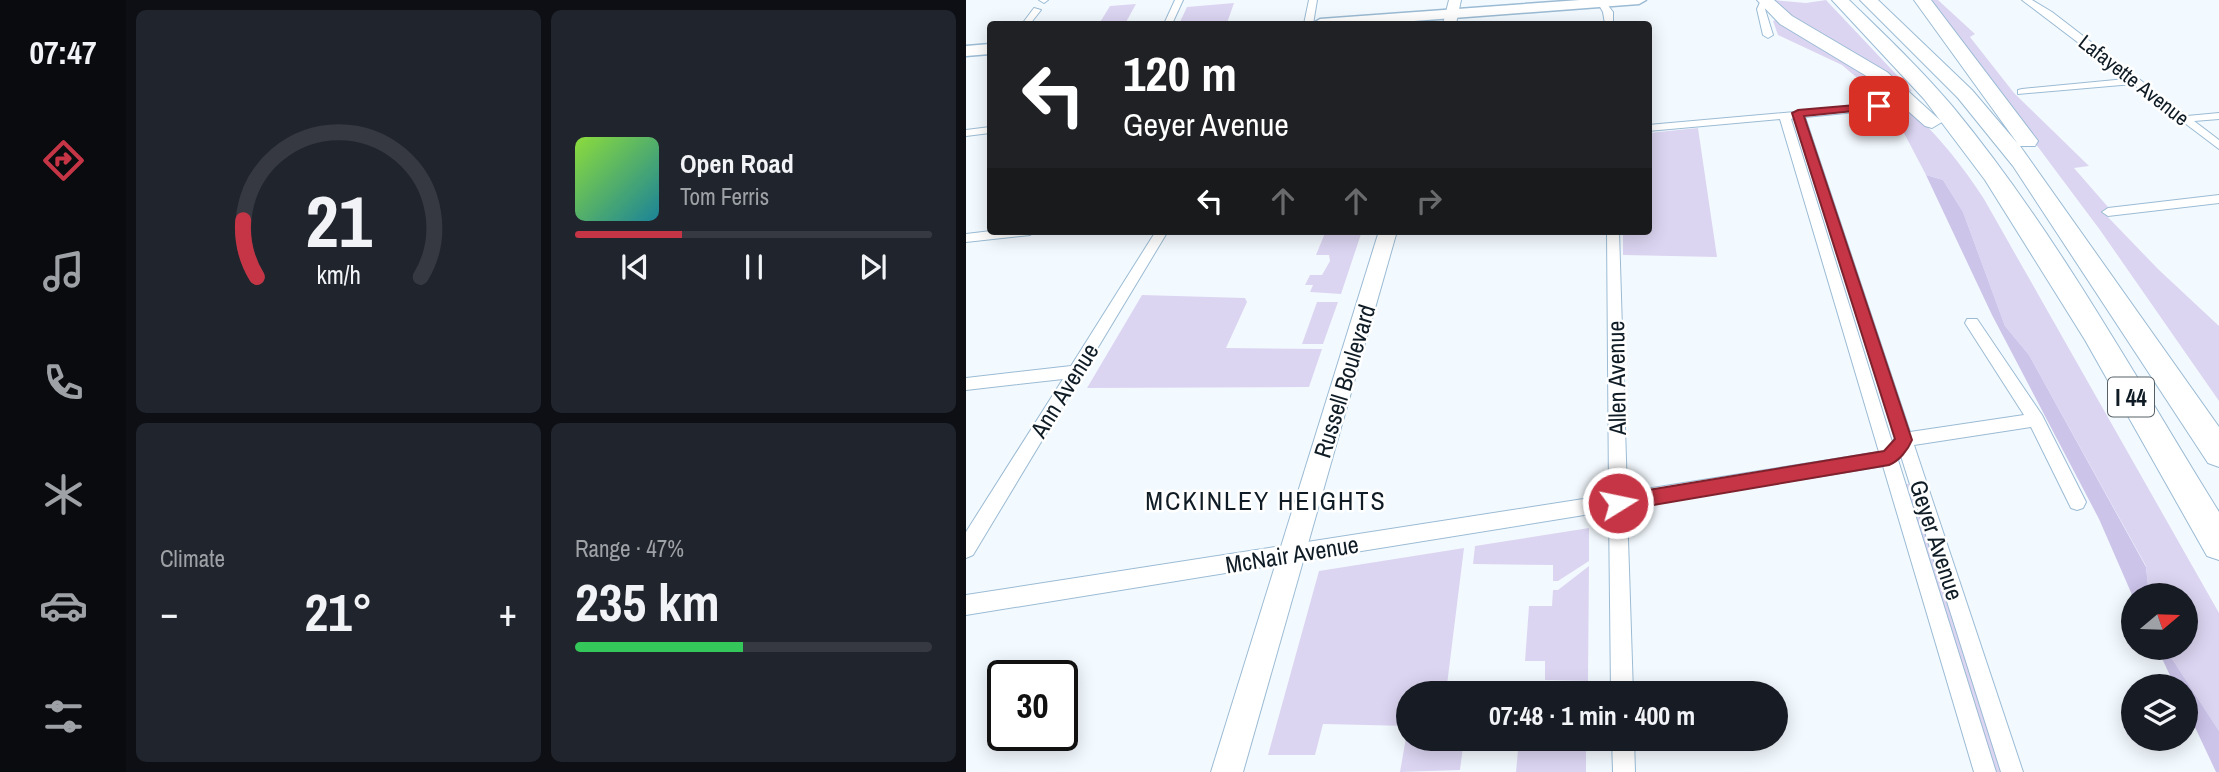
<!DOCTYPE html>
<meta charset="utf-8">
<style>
body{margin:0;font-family:"Archivo Narrow",sans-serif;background:#20242c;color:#f1f3f6;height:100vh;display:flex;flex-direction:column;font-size:26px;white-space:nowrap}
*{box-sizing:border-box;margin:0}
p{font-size:23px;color:#9ea1a6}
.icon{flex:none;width:38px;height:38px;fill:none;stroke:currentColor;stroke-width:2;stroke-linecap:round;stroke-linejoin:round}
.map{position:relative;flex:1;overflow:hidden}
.details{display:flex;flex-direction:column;gap:10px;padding:10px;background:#0d0f14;width:840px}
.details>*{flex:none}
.banner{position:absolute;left:21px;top:21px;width:665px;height:214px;border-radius:7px;box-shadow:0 4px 18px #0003;background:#202124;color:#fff;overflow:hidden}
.needle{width:46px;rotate:71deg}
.controls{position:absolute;left:1155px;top:583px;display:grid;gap:14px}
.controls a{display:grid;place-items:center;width:77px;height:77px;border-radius:50%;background:#171b24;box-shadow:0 4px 18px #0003;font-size:35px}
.speed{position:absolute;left:21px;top:660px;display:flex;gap:14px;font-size:35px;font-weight:700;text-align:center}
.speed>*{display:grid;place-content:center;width:91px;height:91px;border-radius:50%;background:#171b24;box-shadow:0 4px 18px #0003;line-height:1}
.speed .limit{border:4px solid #111;border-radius:10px;background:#fff;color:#111}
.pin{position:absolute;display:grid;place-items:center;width:60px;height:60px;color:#fff;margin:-30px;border-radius:14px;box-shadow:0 4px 10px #0006}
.me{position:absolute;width:77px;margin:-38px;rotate:80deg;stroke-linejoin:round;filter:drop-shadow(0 0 5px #0008)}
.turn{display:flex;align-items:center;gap:24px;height:147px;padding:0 21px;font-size:32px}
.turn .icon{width:91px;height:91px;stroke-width:2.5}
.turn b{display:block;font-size:49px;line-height:60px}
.lanes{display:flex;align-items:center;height:66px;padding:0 21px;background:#0003;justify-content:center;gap:35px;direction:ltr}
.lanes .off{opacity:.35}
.big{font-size:52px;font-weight:800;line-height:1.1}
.details .widget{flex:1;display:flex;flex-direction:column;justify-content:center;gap:10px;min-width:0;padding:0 24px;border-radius:10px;background:#20242c}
.details .dial{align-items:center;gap:0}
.dial svg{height:182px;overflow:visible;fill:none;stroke:#363941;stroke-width:7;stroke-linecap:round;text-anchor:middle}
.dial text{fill:#f1f3f6;stroke:none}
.song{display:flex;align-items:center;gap:21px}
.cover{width:84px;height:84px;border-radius:10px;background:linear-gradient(135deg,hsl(90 70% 55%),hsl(190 70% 35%))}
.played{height:7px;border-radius:4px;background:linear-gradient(90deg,#c53545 30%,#363941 30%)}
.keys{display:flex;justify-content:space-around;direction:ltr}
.heat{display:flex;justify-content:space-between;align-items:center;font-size:38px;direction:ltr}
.charge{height:10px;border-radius:5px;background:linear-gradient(90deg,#34c759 47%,#363941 0)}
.details .tiles{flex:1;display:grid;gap:10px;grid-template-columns:repeat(2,1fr)}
.trip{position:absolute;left:430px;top:681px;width:392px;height:70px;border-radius:35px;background:#171b24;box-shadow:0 4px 18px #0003;font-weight:800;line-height:70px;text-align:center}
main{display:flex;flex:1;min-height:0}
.menu{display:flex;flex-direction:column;width:126px;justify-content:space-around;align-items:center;background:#090b0e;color:#9ea1a6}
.menu .icon{width:49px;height:49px}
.menu .current{color:#c53545}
.menu b{font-size:32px;color:#f1f3f6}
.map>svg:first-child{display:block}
.green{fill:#dcd5f2}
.forest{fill:#cdc4ea}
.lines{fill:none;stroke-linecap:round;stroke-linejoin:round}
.minor-casing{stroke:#9bbbd4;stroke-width:2}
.secondary-casing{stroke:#9bbbd4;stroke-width:2}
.primary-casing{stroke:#9bbbd4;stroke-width:3}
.motorway-casing{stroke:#9bbbd4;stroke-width:2}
.minor{fill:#fff;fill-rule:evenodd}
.secondary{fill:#fff;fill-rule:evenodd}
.primary{fill:#fff;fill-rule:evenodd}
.motorway{fill:#fff;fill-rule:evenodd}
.route{fill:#c53545;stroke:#80222d;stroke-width:2}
.labels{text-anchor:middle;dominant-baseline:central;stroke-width:5;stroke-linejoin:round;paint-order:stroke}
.far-street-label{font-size:21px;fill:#0f1c25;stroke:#fff}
.shield{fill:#fff;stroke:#576066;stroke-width:2}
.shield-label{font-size:23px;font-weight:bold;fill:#0f1c25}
.street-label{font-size:24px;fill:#0f1c25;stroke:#fff}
.neighbourhood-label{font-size:26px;letter-spacing:2px;fill:#0f1c25;stroke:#fff}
</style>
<main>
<nav class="menu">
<b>07:47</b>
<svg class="icon current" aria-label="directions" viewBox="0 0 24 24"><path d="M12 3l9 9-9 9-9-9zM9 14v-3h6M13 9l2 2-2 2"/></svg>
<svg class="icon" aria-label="music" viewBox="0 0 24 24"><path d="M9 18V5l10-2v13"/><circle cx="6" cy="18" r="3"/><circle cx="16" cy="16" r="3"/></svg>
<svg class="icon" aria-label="phone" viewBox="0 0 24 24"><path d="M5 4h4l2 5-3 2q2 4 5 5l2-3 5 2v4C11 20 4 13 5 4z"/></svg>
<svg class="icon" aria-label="climate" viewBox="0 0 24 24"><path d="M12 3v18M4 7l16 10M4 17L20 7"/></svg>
<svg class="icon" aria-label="car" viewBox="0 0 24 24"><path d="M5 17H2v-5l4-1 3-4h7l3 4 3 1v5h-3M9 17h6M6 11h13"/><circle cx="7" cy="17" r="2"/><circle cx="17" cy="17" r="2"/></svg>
<svg class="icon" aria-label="filters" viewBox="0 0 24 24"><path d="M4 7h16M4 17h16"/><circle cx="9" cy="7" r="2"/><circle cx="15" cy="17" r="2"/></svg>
</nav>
<section class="details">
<div class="tiles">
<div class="widget dial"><svg viewBox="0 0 100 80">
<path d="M14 69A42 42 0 1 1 86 69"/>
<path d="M14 69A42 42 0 0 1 8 44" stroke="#c53545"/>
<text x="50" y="56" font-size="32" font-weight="700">21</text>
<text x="50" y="72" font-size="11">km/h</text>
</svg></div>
<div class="widget">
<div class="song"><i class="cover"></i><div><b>Open Road</b><p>Tom Ferris</p></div></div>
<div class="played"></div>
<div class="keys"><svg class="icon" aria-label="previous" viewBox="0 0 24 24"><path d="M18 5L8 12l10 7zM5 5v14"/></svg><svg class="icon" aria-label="pause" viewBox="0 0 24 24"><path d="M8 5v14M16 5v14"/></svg><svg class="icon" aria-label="next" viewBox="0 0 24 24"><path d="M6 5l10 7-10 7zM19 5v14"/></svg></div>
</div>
<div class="widget"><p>Climate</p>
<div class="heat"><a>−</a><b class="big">21°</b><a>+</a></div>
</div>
<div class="widget"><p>Range · 47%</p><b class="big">235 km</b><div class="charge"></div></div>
</div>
</section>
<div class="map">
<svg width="1253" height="772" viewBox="0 0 1253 772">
<rect width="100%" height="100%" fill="#f3faff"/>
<g class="green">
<polygon points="808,0 840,3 860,0 946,91 941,92 829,19"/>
<polygon points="962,0 972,0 1009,34 1004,37 1048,93 1123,166 1108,168 1142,207 1138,213 1192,269 1253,326 1253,401 1134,230"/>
<polygon points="268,3 261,23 213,24 221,7"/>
<polygon points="170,4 159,24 133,24 144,6"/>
<path d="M810 20C903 72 959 108 1018 199L1253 613V731L1199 648H1220V595H1183L1180 566 1063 355 1039 326 997 212 977 180 960 175 927 112 914 101 917 100 876 65 812 35 807 21Z"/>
<polygon points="732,128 751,257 657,255 657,231 682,231 683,133"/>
<polygon points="370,231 396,231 375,294 344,292 347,285 339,285 344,275 356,275 364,261 363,255 350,255 359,233"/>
<polygon points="176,295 279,298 281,302 260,348 356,349 343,387 121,388"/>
<polygon points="351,302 372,302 357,344 336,344"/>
<polygon points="939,484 945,484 1035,772 1029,772"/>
<polygon points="623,528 623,561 592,581 587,581 587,565 507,564 509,546"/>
<polygon points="498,548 480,693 443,693 443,738 498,739 494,770 434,772 442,726 357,724 349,755 302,755 353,571"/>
<polygon points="623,566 622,681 579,680 579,661 559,661 563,606 586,606 587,590 592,590"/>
<polygon points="553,739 620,739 620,772 550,772"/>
</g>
<g class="forest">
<polygon points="960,175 977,180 997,212 1039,326 1063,355 1180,567 1183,595 1167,597 1133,519 1026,315"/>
<polygon points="1191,648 1199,648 1253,731 1253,772 1250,772 1220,708 1220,686 1209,686"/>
</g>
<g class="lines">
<g class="minor-casing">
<g id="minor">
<polygon points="73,0 82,0 78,3"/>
<polygon points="209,0 217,0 206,24 198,24"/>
<polygon points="343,0 351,0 347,24 338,24"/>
<polygon points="630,0 638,0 647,12 647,24 639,24 637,12"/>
<polygon points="795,0 803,1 799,9 807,35 802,38 797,35 791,9"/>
<polygon points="1056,0 1066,0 1086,12 1221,116 1253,113 1253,119 1228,121 1253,140 1253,149 1167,84 1052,94 1052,90 1056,89 1160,79"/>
<polygon points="68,8 75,10 64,24 56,24"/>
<path d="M917 104 921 105V109L839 117 944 432 1058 415 999 323 1001 319H1011L1076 415 1120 502 1117 508 1111 510 1105 508 1065 427 948 445 1057 772H1035L935 456 932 460 1030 772H1008L917 466 661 508 667 693H645L643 511 0 615V595L643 495 641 231H653L661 492 913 452 814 119 682 131V125ZM828 118 929 438 926 442 825 119Z"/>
<polygon points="24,127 24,133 0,136 0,130"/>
<polygon points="1253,195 1253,203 1142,216 1136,212 1142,208"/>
<polygon points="25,231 70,231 64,235 0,242 0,234"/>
<polygon points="190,231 202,231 7,555 0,558 0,532 97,379 0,390 0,378 105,366"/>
<polygon points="646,738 668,738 669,772 647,772"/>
</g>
</g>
<g class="secondary-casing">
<g id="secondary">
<polygon points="483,0 495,0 490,24 477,24"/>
<polygon points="413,231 431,231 277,772 245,772"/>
</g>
</g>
<g class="primary-casing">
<g id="primary">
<polygon points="614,0 680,0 673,4 408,24 346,24 354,19"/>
<polygon points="24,44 24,54 0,56 0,46"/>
</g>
</g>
<g class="motorway-casing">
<g id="motorway">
<polygon points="791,0 808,0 826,16 921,72 976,122 966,128 959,126 907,80 814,24"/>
<path d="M866 0H883C919 35 955 69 987 107 1090 232 1168 375 1253 512V560L1241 556 1119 340 1019 180 958 99Z"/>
<polygon points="894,0 912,0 1006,90 1052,144 948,0 965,0 1072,141 1069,146 1054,146 1253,427 1253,467 1242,463 1047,166 992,98"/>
</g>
</g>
<use href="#minor" class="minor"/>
<use href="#secondary" class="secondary"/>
<use href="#primary" class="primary"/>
<use href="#motorway" class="motorway"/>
</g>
<path class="route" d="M913 103 919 106 917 108 838 116 946 440C942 450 933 461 923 465L652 511 646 509 643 503 646 497 652 495 918 451 929 439 826 113 832 110Z"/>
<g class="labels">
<g class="far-street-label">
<text transform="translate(1168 80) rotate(38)">Lafayette Avenue</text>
</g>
<rect class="shield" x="1142" y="377.5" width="46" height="39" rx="5"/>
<g class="shield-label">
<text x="1165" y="397">I 44</text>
</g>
<g class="street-label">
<text transform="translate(650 378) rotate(-91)">Allen Avenue</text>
<text transform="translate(378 381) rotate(-73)">Russell Boulevard</text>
<text transform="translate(98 390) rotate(-58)">Ann Avenue</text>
<text transform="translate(971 540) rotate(72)">Geyer Avenue</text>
<text transform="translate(326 554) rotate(-9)">McNair Avenue</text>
</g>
<g class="neighbourhood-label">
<text x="300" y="500">MCKINLEY HEIGHTS</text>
</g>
</g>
</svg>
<div class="controls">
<a><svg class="needle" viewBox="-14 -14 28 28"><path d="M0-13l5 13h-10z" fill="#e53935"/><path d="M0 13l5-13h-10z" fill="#9ea1a6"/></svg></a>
<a><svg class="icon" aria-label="layers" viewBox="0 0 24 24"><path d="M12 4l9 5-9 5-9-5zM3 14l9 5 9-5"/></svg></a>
</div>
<div class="speed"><div class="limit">30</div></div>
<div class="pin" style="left:913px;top:106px;background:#d93025"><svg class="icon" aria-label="arrive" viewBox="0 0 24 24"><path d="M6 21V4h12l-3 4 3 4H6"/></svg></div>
<svg class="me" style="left:652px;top:503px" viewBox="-20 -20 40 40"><circle r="17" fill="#c53545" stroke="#fff" stroke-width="3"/><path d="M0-11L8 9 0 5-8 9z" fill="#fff"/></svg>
<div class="trip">07:48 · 1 min · 400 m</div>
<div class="banner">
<div class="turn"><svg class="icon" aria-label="left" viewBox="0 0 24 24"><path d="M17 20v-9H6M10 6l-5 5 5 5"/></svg><div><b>120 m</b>Geyer Avenue</div></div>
<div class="lanes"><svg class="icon" aria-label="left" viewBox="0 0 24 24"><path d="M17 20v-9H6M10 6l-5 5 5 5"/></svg><svg class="icon off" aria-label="ahead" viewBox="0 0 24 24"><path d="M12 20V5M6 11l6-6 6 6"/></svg><svg class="icon off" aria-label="ahead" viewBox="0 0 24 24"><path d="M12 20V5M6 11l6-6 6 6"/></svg><svg class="icon off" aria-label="right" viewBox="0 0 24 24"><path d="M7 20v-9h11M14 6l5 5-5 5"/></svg></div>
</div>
</div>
</main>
